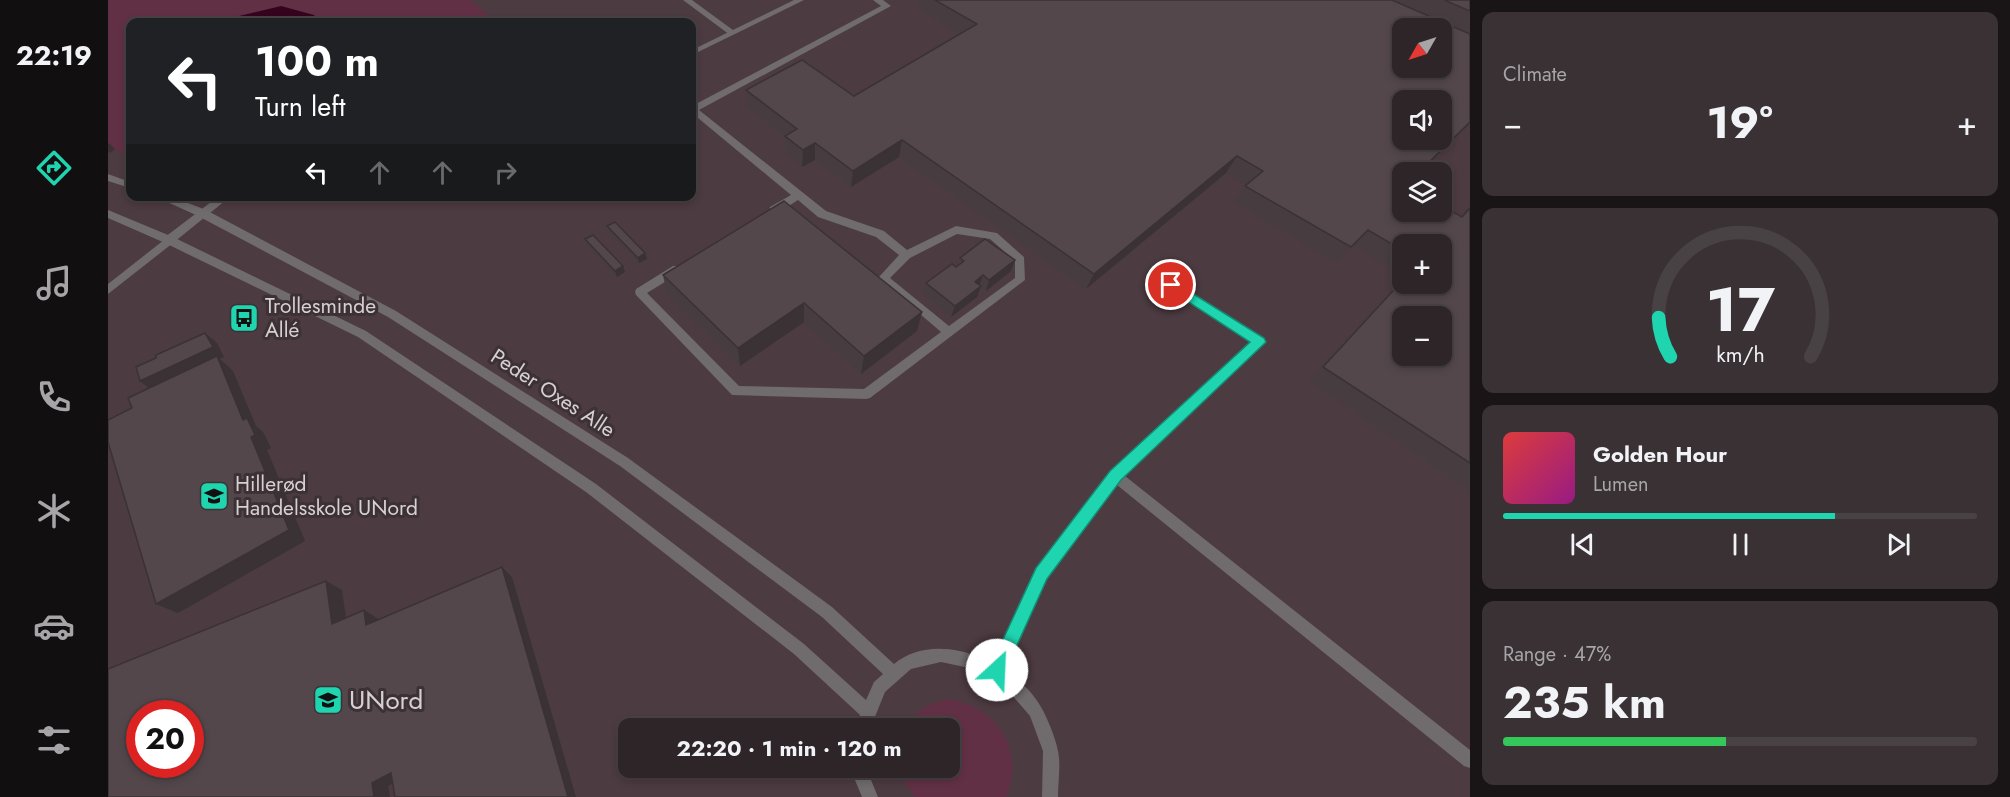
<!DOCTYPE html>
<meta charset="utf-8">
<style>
body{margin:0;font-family:Jost,sans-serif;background:#393134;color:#f1f3f6;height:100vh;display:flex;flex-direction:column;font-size:22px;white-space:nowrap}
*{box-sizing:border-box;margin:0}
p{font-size:20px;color:#a7a5a8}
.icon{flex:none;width:33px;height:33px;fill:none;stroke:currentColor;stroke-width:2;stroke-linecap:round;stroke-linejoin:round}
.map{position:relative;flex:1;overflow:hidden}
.panel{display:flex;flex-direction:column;gap:12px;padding:12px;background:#191416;width:540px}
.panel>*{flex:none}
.guide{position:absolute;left:18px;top:18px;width:570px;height:183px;border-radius:12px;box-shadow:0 3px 9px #0003,0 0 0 2px #484245;background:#202124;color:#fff;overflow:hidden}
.needle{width:39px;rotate:231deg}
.controls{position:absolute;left:1284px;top:18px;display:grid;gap:12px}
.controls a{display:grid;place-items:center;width:60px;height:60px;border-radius:12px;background:#2d2528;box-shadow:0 3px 9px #0003,0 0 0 2px #484245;font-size:30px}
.speed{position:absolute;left:18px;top:700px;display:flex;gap:12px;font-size:30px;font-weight:700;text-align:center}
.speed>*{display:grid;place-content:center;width:78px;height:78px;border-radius:50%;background:#2d2528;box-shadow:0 3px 9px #0003,0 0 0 2px #484245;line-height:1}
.speed .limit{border:9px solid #d22;background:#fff;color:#111}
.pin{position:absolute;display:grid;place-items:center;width:51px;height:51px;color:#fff;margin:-26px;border:3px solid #fff;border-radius:50%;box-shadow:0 2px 6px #0007}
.me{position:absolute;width:66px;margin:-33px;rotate:25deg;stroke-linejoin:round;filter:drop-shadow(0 0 4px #0008)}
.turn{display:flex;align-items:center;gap:21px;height:126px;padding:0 30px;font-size:27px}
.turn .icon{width:78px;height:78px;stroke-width:2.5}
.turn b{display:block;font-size:42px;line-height:51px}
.lanes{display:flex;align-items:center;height:57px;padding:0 30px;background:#0003;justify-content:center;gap:30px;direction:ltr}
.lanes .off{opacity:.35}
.big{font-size:45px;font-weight:700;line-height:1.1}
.panel .widget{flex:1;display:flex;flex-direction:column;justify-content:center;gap:9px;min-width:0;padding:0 21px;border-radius:12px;background:#393134}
.panel .dial{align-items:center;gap:0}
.dial svg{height:156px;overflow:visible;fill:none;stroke:#484245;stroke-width:7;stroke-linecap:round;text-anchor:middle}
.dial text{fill:#f1f3f6;stroke:none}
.song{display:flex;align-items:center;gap:18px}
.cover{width:72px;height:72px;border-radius:9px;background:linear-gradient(135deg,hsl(0 70% 55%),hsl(310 70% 35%))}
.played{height:6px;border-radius:3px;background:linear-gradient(90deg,#1fd5b0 70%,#484245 70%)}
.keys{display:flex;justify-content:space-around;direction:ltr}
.heat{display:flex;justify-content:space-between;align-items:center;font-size:33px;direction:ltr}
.charge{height:9px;border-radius:4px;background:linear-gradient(90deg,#34c759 47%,#484245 0)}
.trip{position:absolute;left:510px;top:718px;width:342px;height:60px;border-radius:12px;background:#2d2528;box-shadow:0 3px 9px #0003,0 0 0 2px #484245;font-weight:700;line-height:60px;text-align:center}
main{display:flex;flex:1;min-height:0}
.dock{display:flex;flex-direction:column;width:108px;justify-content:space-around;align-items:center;background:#120f10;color:#a7a5a8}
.dock .icon{width:42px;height:42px}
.dock .on{color:#1fd5b0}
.dock b{font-size:27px;color:#f1f3f6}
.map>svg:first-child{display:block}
.built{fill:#4c3b41;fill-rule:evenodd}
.green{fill:#613045}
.water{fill:#36031e}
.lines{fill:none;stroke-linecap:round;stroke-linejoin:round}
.service{fill:#706b6d;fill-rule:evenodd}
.minor{fill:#706b6d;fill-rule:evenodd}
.tertiary{fill:#706b6d;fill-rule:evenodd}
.wall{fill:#473d40}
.shaded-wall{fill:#3a3234}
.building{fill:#53474b;stroke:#3a3234;stroke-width:1.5;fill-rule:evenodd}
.route{fill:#1fd5b0;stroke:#148a72;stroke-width:1.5}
.labels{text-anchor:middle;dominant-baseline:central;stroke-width:6;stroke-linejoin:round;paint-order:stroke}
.poi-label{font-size:21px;fill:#d7d0d3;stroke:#3c3135;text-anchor:start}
.street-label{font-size:21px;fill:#d7d0d3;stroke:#3c3135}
.near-poi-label{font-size:26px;fill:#d7d0d3;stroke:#3c3135;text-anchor:start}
</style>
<main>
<nav class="dock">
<b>22:19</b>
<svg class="icon on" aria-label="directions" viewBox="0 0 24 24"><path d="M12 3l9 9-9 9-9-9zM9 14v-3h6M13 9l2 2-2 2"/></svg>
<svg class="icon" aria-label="music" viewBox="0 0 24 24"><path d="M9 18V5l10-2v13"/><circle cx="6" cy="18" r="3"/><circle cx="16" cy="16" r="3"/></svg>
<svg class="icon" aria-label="phone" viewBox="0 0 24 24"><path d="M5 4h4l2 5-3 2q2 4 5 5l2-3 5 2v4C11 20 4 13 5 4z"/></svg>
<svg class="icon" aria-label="climate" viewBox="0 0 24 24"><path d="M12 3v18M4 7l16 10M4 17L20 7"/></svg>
<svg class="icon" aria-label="car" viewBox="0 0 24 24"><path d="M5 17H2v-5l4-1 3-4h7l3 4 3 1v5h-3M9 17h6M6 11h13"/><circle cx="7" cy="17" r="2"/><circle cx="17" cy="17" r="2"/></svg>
<svg class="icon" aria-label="filters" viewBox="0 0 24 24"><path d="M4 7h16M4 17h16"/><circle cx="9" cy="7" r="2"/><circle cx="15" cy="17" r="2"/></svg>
</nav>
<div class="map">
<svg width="1362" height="797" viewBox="0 0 1362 797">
<rect width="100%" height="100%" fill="#3c3135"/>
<path class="built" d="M0 0H1362V797H0ZM22 22H584V196H22ZM1294 28H1334V68H1294ZM1294 100H1334V140H1294ZM1294 172H1334V212H1294ZM1294 244H1334V284H1294ZM1294 316H1334V356H1294ZM32 714H82V765H32ZM520 729H842V768H520Z"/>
<g class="green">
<polygon points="0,0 362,0 389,22 22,22 22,156 0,148"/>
<path d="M841 699C889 707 918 750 898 797H807L798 784 794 768H842V729H797C806 710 822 703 841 699Z"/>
</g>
<polygon class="water" points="173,6 206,15 211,22 117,22 131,16"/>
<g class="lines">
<g class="service">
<polygon points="575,0 584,0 629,33 622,35"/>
<path d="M765 0H775L783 6 591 110 718 211 776 231 799 250 848 226 889 233 916 257 917 280 762 398 758 399 624 395 528 295 527 292 528 289 565 266H573L574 269 573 272 539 293 631 386 756 389 833 332 770 278 791 255 768 237 710 217 690 200 670 213H662V207L683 195 584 113V106L773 6ZM849 234 882 239 907 261V278L841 326 782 278 802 258Z"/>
<polygon points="61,236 66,240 65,243 0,294 0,284"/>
<polygon points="1063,281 1155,339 1157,342 1017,476 1362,750 1362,768 1356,766 1009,485 939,578 894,675 889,677 884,675 882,670 884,665 929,568 1003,472 1143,343 1059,288 1058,285"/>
</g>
<g class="minor">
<polygon points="686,0 696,0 584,55 584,50"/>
<polygon points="111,196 123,196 65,243 57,243 56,240 57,237"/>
</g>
<g class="tertiary">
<polygon points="0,174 22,182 22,188 0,181"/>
<path d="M46 196H62L98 210 288 311 520 458 724 607 786 664C829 627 909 663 933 707 939 717 948 739 950 751 953 765 950 782 950 797H934L935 751 922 716 896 686 866 669 833 662 803 669 777 692 762 729H746L752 715 686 654 478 492 250 337 57 243 0 218V210L65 237 258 331 488 484 696 644 758 700 766 682 775 674 714 617 512 466 280 317 90 216Z"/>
<polygon points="746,768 762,768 763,780 770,797 754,797 747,780"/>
</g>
</g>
<g class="wall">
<polygon points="811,0 1362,0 1362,123 1294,172 1294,212 1353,216 1362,206 1362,490 1200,381 1294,279 1294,284 1334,244 1294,244 1294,275 1245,246 1229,263 1126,202 1138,185 1118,173 978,289 791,157 743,187 707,160 694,167 677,153 677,136 639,107 638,90 746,96 853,34 809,8"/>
<polygon points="499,226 539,259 531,263 501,232"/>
<polygon points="477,239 517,272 509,277 479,245"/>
<polygon points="852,258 907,260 903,271 878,291 872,287 869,297 843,317 815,294 818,283 848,267"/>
<polygon points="555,275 814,312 809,331 753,374 696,322 632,366 559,295"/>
</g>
<g class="shaded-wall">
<polygon points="1362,122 1362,123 1312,172 1311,172"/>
<polygon points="794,140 791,157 743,187 745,171"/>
<polygon points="1,143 7,149 2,153 0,151 0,144"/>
<polygon points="707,143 707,160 694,167 695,150"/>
<polygon points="1129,156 1118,173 978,289 986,274"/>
<polygon points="537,253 539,259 531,263 530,258"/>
<polygon points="907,260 903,271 878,291 881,280"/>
<polygon points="515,266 517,272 509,277 507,271"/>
<polygon points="875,275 871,286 867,282"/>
<polygon points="873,286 869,297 843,317 847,306"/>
<polygon points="696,303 696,322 632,366 630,348"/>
<polygon points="814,312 809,331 753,374 756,356"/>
<polygon points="97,333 109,343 116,357 112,359 125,371 148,426 155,432 163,448 159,450 197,541 70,613 48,604 45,391 32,381"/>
<polygon points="394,567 404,577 468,797 460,797"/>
<polygon points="218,581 234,590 240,632 224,624"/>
<polygon points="256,610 270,619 273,633 258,625"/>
<polygon points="283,773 298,777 280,786 282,797 266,797 264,783"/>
</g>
<g class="building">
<path d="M827 0H1284L1362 34V122L1311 172H1294V212H1334V206L1354 217 1362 208V463L1215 367 1294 281V284H1334V244H1294V250L1260 230 1243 247 1137 186 1155 171 1129 156 986 274 794 140 745 171 707 143 695 150 677 136 689 129 638 90 694 60 746 96 869 24ZM1294 28H1334V68H1294ZM1294 100H1334V140H1294ZM1294 316H1334V356H1294Z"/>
<polygon points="1336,0 1362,0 1362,11"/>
<polygon points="676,201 814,312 756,356 696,303 630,348 555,275"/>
<polygon points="507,222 537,253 530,258 499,226"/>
<polygon points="485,235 515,266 507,271 477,239"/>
<polygon points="877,239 907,260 881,280 875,275 867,282 873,286 847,306 818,283 844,264 848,267 856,261 852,258"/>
<polygon points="97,333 105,347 32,381 28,367 48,358 48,355"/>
<polygon points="109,356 135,420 139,418 147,435 143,437 181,530 48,604 0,442 0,420 24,408 20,398"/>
<path d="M394 567 460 797H287L283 773 264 783 266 797H0V669L218 581 224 624 256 610 258 625ZM32 714H82V765H32Z"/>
</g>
<polygon class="route" points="1063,280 1156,338 1158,342 1013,480 939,579 895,676 889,679 883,676 881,670 928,568 1002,471 1142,342 1059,288 1057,285"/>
<defs>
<g id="bus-square" transform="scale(1.5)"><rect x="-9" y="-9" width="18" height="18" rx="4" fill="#1fd5b0" stroke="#3c3135"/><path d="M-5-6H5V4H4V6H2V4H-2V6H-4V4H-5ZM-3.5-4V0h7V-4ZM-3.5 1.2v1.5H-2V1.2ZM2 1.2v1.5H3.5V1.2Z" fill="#111"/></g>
<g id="university-square" transform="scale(1.5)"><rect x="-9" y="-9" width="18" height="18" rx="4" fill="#1fd5b0" stroke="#3c3135"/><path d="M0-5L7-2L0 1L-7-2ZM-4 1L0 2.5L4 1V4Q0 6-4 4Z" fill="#111"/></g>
</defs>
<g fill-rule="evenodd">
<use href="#bus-square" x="136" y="318"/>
<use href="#university-square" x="106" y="496"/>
<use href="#university-square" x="220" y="700"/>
</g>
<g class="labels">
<g class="poi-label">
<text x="157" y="306">Trollesminde<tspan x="157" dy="24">Allé</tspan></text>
<text x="127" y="484">Hillerød<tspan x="127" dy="24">Handelsskole UNord</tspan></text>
</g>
<g class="street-label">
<text transform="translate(445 393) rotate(33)">Peder Oxes Alle</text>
</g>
<g class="near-poi-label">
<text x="241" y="700">UNord</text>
</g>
</g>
</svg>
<div class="controls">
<a><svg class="needle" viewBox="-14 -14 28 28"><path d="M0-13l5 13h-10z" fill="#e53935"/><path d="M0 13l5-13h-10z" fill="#a7a5a8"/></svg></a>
<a><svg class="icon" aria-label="sound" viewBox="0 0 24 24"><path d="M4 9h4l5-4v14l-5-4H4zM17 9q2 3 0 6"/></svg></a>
<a><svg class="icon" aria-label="layers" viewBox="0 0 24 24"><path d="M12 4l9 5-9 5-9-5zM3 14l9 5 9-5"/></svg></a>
<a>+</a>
<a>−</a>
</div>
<div class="speed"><div class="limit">20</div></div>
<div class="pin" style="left:1063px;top:285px;background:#d93025"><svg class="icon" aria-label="arrive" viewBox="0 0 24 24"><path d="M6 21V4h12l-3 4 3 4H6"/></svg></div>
<svg class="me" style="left:889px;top:670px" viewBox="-20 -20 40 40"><circle r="19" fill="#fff"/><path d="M0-13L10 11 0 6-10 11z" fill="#1fd5b0"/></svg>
<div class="trip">22:20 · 1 min · 120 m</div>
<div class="guide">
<div class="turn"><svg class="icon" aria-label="left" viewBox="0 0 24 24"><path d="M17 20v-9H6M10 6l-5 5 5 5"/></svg><div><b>100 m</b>Turn left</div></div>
<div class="lanes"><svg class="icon" aria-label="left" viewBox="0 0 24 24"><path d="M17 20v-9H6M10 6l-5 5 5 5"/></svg><svg class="icon off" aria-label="ahead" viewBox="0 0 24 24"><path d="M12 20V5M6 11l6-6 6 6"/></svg><svg class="icon off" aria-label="ahead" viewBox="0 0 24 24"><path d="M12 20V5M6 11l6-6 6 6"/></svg><svg class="icon off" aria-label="right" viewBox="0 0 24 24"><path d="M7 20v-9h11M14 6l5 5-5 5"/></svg></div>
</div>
</div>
<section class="panel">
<div class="widget"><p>Climate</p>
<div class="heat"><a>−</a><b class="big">19°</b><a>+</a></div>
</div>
<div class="widget dial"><svg viewBox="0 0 100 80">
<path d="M14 69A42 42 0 1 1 86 69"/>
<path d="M14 69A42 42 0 0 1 8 49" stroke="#1fd5b0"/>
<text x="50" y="56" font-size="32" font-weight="700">17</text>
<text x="50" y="72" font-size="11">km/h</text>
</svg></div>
<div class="widget">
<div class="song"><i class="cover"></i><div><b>Golden Hour</b><p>Lumen</p></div></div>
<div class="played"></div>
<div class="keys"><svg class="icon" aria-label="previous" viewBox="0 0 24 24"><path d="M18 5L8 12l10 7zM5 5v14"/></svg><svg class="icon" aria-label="pause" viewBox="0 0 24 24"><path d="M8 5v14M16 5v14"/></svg><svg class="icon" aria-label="next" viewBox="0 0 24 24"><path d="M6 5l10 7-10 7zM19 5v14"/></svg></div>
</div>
<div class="widget"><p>Range · 47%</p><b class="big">235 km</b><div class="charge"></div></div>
</section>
</main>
